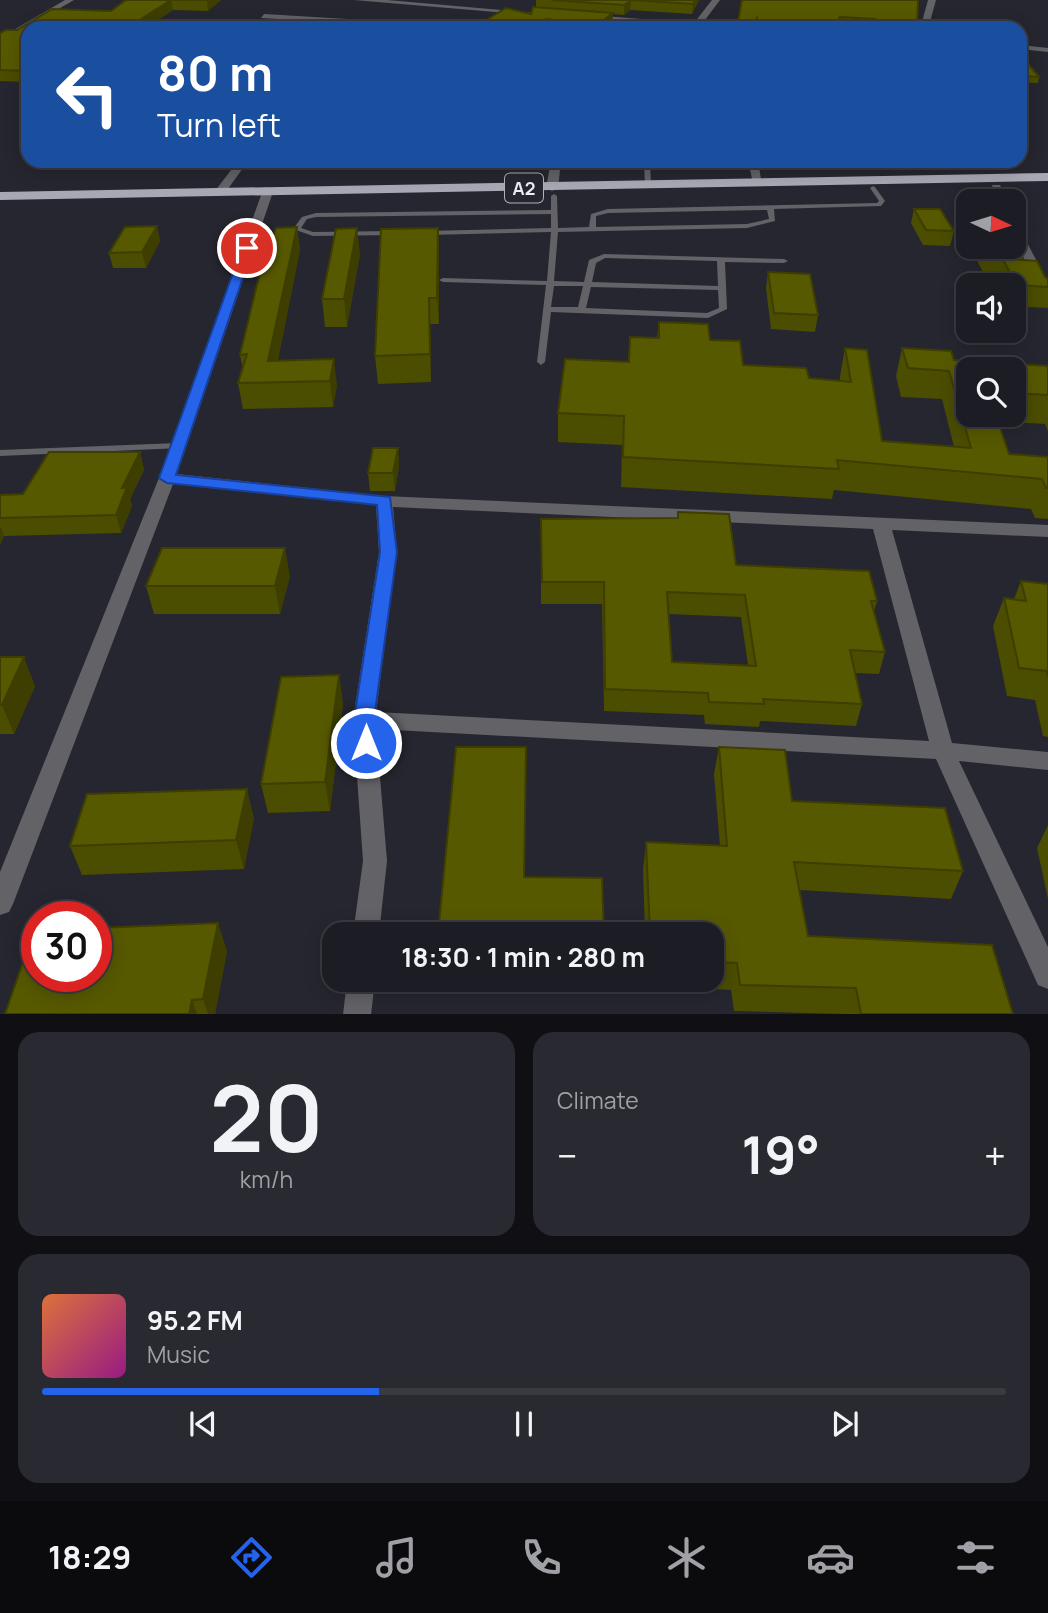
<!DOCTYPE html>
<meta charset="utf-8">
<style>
body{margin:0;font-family:Manrope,sans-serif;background:#292931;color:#f1f3f6;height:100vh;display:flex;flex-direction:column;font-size:26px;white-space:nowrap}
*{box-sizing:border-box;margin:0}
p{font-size:23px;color:#a0a1a6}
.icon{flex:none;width:38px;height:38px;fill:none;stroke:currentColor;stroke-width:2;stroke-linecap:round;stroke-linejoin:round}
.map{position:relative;height:1014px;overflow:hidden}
.drawer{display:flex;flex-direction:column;gap:18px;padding:18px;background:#0f0f14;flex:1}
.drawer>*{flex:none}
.guide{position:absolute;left:21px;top:21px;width:1006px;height:147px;border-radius:21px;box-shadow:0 4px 18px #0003,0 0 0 2px #3a3a41;background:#1a4fa0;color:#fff;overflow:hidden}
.needle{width:46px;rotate:94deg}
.tools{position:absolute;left:956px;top:189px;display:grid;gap:14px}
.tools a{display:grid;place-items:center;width:70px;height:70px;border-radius:14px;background:#1c1c24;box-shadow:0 4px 18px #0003,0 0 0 2px #3a3a41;font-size:35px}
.speed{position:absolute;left:21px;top:901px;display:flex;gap:14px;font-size:35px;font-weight:700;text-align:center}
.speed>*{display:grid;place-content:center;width:91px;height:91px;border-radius:50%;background:#1c1c24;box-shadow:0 4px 18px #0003,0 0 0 2px #3a3a41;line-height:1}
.speed .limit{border:10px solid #d22;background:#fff;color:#111}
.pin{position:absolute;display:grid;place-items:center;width:60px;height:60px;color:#fff;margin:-30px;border:4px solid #fff;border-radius:50%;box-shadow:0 2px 7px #0007}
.me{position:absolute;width:77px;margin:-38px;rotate:0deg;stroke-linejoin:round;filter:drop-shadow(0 0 5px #0008)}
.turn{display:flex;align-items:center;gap:24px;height:147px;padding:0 21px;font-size:32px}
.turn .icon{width:91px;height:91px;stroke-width:2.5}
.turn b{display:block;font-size:49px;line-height:60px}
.big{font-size:52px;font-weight:700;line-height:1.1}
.drawer .card{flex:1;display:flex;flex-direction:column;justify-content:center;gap:10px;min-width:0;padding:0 24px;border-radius:21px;background:#292931}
.drawer .dial{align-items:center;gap:0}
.dial b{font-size:91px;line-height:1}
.song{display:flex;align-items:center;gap:21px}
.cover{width:84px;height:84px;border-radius:10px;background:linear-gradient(135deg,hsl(20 70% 55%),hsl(310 70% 35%))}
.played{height:7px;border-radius:4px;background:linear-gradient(90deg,#2563eb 35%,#3a3a41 35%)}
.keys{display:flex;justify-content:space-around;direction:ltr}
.heat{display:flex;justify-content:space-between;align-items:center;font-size:38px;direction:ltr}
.drawer .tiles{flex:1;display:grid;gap:18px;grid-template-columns:1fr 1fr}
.card:last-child{grid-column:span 2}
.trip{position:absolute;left:322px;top:922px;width:402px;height:70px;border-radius:21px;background:#1c1c24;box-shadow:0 4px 18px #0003,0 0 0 2px #3a3a41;font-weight:700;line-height:70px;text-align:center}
.dock{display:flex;height:112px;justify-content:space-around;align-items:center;background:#0b0b0e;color:#a0a1a6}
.dock .icon{width:49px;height:49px}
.dock .on{color:#2563eb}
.dock b{font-size:32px;color:#f1f3f6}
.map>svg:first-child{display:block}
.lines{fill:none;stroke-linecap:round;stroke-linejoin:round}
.service{fill:#626267;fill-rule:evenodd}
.minor{fill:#626267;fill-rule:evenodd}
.trunk{fill:#a8a8b4;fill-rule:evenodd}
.wall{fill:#4b4d00;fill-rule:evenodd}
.shaded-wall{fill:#3d3e00}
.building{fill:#575900;stroke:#3d3e00;stroke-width:2;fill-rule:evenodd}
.route{fill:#2563eb;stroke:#184099;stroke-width:2}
.labels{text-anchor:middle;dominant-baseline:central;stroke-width:7;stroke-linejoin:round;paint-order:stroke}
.shield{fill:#262630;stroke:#b1b1b9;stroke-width:2}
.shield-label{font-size:18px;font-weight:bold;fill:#ecedf4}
</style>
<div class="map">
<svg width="1048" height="1015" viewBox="0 0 1048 1015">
<rect width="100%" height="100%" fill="#262630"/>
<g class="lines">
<g class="service">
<polygon points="644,161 650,161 651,186 648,188 645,186"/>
<path d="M873 186 875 187 885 201 881 206 774 209 775 221 747 228 558 232 554 281 584 282 589 260 604 254 784 259 788 261 784 263 725 262 727 309 708 318 551 312 545 362 541 365 537 362 546 285 443 282 439 280 443 278 547 281 551 232 427 235 423 233 427 231 551 228V214L316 217 307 219 301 228 313 232 396 231V235H393L313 236 293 229 302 217 316 213 551 210V196L554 194 557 196 558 228 589 227 591 214 608 209 877 203 879 201 870 188ZM767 210 769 219 747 224 596 227V216L608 213ZM605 258 717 261 718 286 592 282 596 263ZM554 286H583L578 307H551ZM591 287 718 290 719 308 707 313 586 308Z"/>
<polygon points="178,443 181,444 183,446 181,448 0,456 0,450"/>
</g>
<g class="minor">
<polygon points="65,0 74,0 0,43 0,38"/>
<polygon points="354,0 387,0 559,15 555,17"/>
<polygon points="712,0 720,0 702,24 730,28 695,28 586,17 590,15 694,23"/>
<polygon points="928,0 936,0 931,18 933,28 925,28 923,18"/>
<polygon points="264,14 365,20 369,22 365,24 261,18"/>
<polygon points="1020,45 1048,48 1048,52 1020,49"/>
<polygon points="238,161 248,161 225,193 217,193 215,191"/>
<polygon points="551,161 561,161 558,188 552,191 546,188"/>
<polygon points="748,161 758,161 762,185 753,183"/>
<polygon points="992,185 1000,185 1007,201 997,201"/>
<path d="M264 187 274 189 177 474 384 496 1048 525V537L892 530 952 743 1048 752V770L959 761 1048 947V989L1038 985 936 759 376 729 387 861 379 934H353L363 861 353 720 379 552 376 505 173 484 13 904 9 912 0 915V872L159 478ZM393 507 873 529 929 741 376 712 397 552Z"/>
<polygon points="1013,224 1019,227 1048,283 1048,300 1041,296 1013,239"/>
<polygon points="347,980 375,980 371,1015 343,1015"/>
</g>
<polygon class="trunk" points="1048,173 1048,181 0,200 0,192"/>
</g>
<g class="wall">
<polygon points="126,0 221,0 208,11 173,10 146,28 28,28 28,82 0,81 0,33 111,11"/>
<polygon points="536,0 699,0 692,14 630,10 624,15 613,14 612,24 607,28 473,28 531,14 536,7"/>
<polygon points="918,0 917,28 700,28 738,21"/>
<polygon points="1020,54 1039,77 1038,83 1020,82"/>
<polygon points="914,209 954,231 950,246 923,245 911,223"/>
<polygon points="968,214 968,242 963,233"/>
<polygon points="157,226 160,241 146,268 113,268 109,253"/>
<polygon points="297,227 300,250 278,360 337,385 333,407 243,409 238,383 243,369 240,355 274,234"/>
<polygon points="438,228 439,253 439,324 430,324 431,382 378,384 375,356"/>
<polygon points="970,247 1013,247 1024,260 1048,279 1048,308 1013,306 1013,285 1000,285 997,279 986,278"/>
<polygon points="360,254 347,327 325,327 322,299"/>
<polygon points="768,272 818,315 815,332 771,329 766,288"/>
<path d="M659 322 710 340 743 365 809 378 840 381V376L845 348 882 441 954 447 942 399 901 397 896 376 902 348 954 360 1048 366V431L1045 424 998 421 1009 454 1048 457V519L1035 518 1031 509 834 490 832 499 621 487 622 445 558 442V413L628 362 630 337 657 338ZM968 369H1013V415H968Z"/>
<polygon points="398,448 399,466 395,491 370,491 368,473"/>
<polygon points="140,452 144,470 130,499 132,506 121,533 4,536 0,545 0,495 23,494"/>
<path d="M678 512 736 565 877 601 874 612 885 652 879 674 855 673 862 704 856 726 760 721 759 727 705 724 704 715 604 711 602 604H541V540L677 518ZM669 614 741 617 748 665 672 662Z"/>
<polygon points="290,576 280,614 154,614 146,586"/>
<polygon points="1021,581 1048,584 1048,737 1043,736 1035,700 1007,696 993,626 1004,598 1014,599"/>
<polygon points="0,657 35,686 14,734 0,734"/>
<polygon points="339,675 343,704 330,811 268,813 261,784"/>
<polygon points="719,747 792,801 963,871 951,899 800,890 808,936 1013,1014 846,1014 734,1011 731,990 647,985 647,980 712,980 712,934 645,934 643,870 646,842 720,846 714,774"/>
<polygon points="254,818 244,869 82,875 70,846"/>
<polygon points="1048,825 1048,899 1037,848"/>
<polygon points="227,951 215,1014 5,1014"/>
<polygon points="438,980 603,980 602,988 438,985"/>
</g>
<g class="shaded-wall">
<polygon points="171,0 173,10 146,28 127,28"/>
<polygon points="207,0 221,0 208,11"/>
<polygon points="631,0 630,10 624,15 624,5"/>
<polygon points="695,0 699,0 692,14 693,4"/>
<polygon points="613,13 612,24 607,28 597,28 597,25"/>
<polygon points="546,19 545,28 532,28"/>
<polygon points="157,226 160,241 146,268 142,252"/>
<polygon points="297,227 300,250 273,383 268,361"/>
<polygon points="357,228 360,254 347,327 344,299"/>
<polygon points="438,228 439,253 439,324 437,298"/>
<polygon points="429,298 430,324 431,382 430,354"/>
<polygon points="334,359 337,385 333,407 330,381"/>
<polygon points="398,448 399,466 395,491 393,473"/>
<polygon points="140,452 144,470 130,499 132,506 121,533 116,515 122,488"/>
<polygon points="0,526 4,536 0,545"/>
<polygon points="285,548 290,576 280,614 275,586"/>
<polygon points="24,657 35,686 14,734 2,705"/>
<polygon points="339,675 343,704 330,811 325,782"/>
<polygon points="247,789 254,818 244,869 236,840"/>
<polygon points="218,923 227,951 215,1014 208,1014 203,999"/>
<polygon points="192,1000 197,1014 189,1014"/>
</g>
<g class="building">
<polygon points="126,0 207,0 171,0 127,28 28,28 28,71 0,70 0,33 6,30 17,30 52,9 111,11"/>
<polygon points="552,0 695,0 693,4 631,0 624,5"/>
<polygon points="742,0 918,0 917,28 875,28 875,19 840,17 835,28 761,28 757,18 753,28 700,28 704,20 738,21"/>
<polygon points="533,7 613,13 597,25 546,19 532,28 473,28 506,8 531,14"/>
<polygon points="1020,54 1039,77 1020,76"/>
<polygon points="914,209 940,209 954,231 926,230"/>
<polygon points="157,226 142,252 109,253 125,227"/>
<polygon points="297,227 268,361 334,359 330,381 238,383 247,354 240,355 269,235 274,234 276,228"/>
<polygon points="357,228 344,299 322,299 336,229"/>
<polygon points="438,228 437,298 429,298 430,354 375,356 381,229"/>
<polygon points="1013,241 1024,260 1010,259 1037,261 1045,277 1048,279 1048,287 1016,285 1003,259 992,258 985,247 1013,247"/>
<polygon points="768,272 810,274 818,315 774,313"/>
<polygon points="659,322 708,324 710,340 740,341 743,365 806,368 809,378 851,382 845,348 867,350 882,441 971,448 949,371 908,368 902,348 951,351 954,360 1048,366 1048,395 1013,393 1013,369 968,369 968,415 996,415 1009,454 1048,457 1048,488 1046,488 1042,479 837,460 839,469 623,457 624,416 558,413 565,359 629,362 630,337 659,338"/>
<polygon points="373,448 398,448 393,473 368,473"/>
<polygon points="49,452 140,452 122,488 127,487 116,515 0,518 0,495 23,494"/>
<path d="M678 512 729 514 736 565 869 571 877 601H871L885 652 850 650 862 704 763 699 764 704 709 702 708 693 605 689 604 582H542L541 519 678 518ZM667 592 745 595 756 666 672 662Z"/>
<polygon points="162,548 285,548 275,586 146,586"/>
<polygon points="1021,581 1048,584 1048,677 1047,671 1019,668 1004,598 1026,601"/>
<polygon points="0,657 24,657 2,705 0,705"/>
<polygon points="339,675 325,782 261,784 281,677"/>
<polygon points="456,747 526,747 524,877 602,878 604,934 438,934"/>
<polygon points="719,747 785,750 792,801 945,808 963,871 794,862 808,936 992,945 1013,1014 861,1014 856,988 740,985 737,963 712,962 712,934 650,934 646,842 727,846"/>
<polygon points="247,789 236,840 70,846 87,794"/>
<polygon points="218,923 203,999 192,1000 189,1014 5,1014 34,930 37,930 37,976 96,976 96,928"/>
</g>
<polygon class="route" points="247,245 253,248 176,475 390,497 397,552 374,719 376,743 373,749 359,749 354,719 380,552 377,505 167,483 159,478 242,248"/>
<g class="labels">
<rect class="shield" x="505" y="173.5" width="38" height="29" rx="5"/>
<g class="shield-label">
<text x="524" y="188">A2</text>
</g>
</g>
</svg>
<div class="tools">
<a><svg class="needle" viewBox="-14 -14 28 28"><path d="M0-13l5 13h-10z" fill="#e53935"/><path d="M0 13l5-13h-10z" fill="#a0a1a6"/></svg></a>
<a><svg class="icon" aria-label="sound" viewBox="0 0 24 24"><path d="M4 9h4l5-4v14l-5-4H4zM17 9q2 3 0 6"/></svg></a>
<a><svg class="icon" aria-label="search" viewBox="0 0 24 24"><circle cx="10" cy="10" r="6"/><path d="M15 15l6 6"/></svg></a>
</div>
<div class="speed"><div class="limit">30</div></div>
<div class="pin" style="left:247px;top:248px;background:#d93025"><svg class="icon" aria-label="arrive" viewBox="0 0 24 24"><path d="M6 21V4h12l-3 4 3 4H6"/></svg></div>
<svg class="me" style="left:366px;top:743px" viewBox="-20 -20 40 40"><circle r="17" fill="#2563eb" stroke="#fff" stroke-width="3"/><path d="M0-11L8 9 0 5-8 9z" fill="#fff"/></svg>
<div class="trip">18:30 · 1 min · 280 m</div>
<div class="guide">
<div class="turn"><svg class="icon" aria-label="left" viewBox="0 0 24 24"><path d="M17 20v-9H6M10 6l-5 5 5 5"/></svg><div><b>80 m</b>Turn left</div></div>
</div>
</div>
<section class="drawer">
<div class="tiles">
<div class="card dial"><b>20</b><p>km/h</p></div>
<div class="card"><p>Climate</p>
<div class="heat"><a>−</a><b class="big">19°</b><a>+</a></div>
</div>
<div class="card">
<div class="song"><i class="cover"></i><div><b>95.2 FM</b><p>Music</p></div></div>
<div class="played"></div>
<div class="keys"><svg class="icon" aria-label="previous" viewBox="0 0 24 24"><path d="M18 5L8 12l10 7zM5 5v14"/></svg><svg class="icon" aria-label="pause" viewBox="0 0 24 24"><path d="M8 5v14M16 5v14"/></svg><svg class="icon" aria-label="next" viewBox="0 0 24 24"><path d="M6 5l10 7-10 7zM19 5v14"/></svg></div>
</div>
</div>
</section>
<nav class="dock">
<b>18:29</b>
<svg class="icon on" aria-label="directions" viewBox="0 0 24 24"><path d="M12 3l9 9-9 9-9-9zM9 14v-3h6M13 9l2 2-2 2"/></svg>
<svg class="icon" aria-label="music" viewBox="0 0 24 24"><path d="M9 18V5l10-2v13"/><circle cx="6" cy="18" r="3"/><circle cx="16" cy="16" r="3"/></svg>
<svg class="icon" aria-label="phone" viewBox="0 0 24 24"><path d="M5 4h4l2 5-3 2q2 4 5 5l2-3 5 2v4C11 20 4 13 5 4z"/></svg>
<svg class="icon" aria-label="climate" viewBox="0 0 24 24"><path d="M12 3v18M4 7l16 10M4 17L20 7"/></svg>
<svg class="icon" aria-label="car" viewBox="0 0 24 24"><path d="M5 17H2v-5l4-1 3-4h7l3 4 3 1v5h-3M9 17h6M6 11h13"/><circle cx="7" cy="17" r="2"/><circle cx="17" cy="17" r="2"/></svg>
<svg class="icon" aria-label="filters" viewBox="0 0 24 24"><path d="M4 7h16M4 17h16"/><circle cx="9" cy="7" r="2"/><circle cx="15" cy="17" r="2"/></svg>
</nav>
